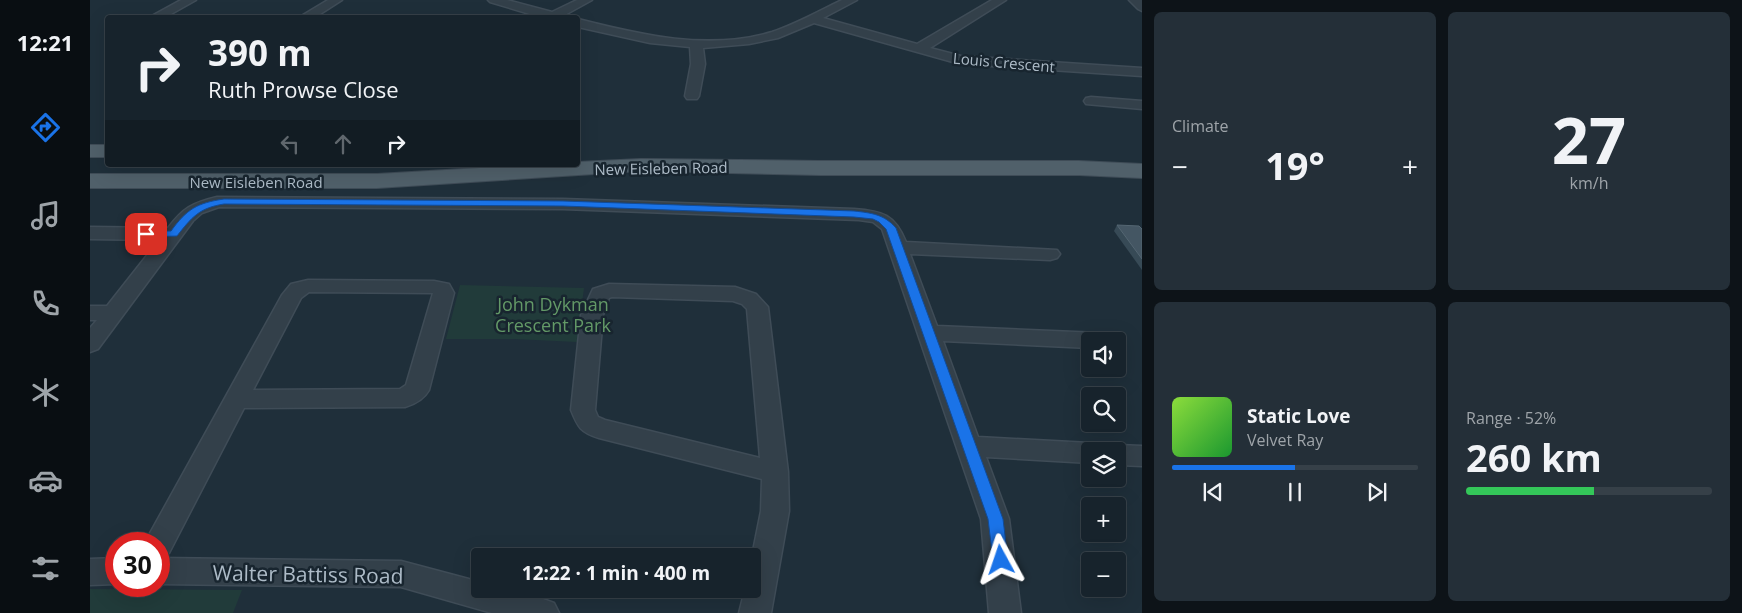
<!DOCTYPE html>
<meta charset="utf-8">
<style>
body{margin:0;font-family:"Open Sans",sans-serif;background:#242f38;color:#f1f3f6;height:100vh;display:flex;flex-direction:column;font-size:19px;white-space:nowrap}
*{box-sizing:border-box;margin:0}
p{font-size:16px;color:#9ea4a9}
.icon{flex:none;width:28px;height:28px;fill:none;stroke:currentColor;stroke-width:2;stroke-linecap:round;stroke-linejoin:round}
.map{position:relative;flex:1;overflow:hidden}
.drawer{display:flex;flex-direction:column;gap:12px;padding:12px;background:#0d1318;width:600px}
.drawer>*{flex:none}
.banner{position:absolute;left:15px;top:15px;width:475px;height:152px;border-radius:5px;box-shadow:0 5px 20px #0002,0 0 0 1px #364048;background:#17232c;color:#f1f3f6;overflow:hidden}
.buttons{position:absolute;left:991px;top:332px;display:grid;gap:10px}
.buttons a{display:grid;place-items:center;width:45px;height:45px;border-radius:5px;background:#17232c;box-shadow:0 5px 20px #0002,0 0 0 1px #364048;font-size:25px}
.speed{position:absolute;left:15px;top:532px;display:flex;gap:10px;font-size:25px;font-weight:700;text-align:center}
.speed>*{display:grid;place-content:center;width:65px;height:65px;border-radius:50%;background:#17232c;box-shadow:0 5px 20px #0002,0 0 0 1px #364048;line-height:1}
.speed .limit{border:8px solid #d22;background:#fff;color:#111}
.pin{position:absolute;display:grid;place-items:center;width:42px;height:42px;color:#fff;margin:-21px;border-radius:10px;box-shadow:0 2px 8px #0006}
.me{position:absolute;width:55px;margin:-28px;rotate:355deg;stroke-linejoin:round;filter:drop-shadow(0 0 4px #0008)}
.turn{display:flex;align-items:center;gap:18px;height:105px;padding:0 20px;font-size:22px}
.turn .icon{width:65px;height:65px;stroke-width:2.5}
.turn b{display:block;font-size:35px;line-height:42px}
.lanes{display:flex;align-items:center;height:48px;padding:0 20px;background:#0003;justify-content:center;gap:25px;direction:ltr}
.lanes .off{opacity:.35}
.big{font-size:38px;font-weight:700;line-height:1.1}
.drawer .tile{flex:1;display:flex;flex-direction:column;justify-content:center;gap:8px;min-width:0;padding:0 18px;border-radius:8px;background:#242f38}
.drawer .dial{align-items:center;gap:0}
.dial b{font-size:65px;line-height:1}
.song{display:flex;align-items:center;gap:15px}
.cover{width:60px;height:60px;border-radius:8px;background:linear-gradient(135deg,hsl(90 70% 55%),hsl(130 70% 35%))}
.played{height:5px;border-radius:2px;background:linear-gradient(90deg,#1a73e8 50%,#364048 50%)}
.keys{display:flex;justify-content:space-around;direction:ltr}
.heat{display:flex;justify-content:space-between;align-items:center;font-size:28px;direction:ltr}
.charge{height:8px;border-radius:4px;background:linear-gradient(90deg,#34c759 52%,#364048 0)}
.drawer .tiles{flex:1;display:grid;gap:12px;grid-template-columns:repeat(2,1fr)}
.trip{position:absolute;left:381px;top:548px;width:290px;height:50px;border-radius:5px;background:#17232c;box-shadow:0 5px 20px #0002,0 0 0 1px #364048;font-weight:700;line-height:50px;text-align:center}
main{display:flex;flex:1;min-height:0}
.tabs{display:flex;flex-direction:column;width:90px;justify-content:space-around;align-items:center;background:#090e12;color:#9ea4a9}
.tabs .icon{width:35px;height:35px}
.tabs .active{color:#1a73e8}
.tabs b{font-size:22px;color:#f1f3f6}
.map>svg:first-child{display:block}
.green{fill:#213b3a}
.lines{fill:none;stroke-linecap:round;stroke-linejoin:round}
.minor-casing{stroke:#3f4c57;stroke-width:3}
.major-casing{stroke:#3f4c57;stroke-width:2}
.minor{fill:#33404a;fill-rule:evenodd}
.major{fill:#50606a;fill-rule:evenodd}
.wall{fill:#374a56}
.building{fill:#445663;stroke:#546672}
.route{fill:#1a73e8;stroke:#114b97}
.labels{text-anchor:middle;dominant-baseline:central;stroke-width:5;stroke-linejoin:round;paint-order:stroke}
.far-street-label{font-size:15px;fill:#adbbc7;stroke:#18252f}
.park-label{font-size:18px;fill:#639967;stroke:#18252f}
.near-street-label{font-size:21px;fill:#adbbc7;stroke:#18252f}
</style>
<main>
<nav class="tabs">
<b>12:21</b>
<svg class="icon active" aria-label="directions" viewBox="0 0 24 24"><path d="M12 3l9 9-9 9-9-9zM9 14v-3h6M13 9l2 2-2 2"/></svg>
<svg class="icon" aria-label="music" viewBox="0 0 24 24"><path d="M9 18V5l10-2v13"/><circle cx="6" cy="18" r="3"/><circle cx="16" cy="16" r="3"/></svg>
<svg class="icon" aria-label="phone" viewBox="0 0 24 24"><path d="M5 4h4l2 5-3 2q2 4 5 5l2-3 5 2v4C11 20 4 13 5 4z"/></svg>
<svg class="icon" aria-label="climate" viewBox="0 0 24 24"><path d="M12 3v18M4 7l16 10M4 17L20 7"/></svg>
<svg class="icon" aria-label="car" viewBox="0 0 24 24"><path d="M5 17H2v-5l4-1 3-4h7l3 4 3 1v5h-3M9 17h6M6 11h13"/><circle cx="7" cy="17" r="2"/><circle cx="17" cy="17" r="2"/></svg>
<svg class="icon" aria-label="filters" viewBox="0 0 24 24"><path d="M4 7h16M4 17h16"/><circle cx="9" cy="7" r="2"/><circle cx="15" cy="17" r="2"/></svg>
</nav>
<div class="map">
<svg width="1052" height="613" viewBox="0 0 1052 613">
<rect width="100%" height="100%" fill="#1f2f3a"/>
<g class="green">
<polygon points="370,285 494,288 487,342 424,339 356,339"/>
<polygon points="0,589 152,590 143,613 0,613"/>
</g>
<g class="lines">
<g class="minor-casing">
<g id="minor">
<polygon points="91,0 106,0 74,18 58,18"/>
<polygon points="238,0 252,0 224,18 208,18"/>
<polygon points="398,0 417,0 462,12 487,0 502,0 473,16 474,18 453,18 400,2"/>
<path d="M752 0H767L733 18 827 44 902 0H916L840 48 871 56 1052 68V76L870 64 724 23 688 38 659 44 613 48 615 64 609 96 607 99H597L595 96 601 64 600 47 560 43 488 27V19C551 35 618 51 682 32 706 24 729 11 752 0Z"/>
<polygon points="1039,0 1052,0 1052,11 1048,9"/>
<polygon points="1001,97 1052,101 1052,109 996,104 994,101 996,98"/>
<path d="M127 197 473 199 764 209C793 211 805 215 816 242L967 250 970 254 967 258 960 260 820 254 847 326 1009 333 1017 336 1020 341H1000V348L853 341 888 437 1000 443 1009 446 1012 451H1000V463L896 457 919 519 931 613H899L891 519 792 229 783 222 769 220 473 209 129 207 112 213 103 221 8 349 0 352V328L7 320H0V306H17L69 240 0 239V227L78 228C93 208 102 203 127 197Z"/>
<path d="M218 280 344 281 359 284 364 293 339 390C334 399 325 404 315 407L154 408 79 553 69 556V544H55L59 535 192 295 201 284ZM219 292 343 293 316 385 310 389 163 390 211 298Z"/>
<path d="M519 284 645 287 666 294 678 307 698 472 699 511 681 613H649L655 589H662V556L671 511 672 479 509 438C490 432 488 427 481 410L491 315 503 289ZM522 297 643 301 652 304 657 309 670 458 515 420 508 417 505 410 513 315 519 298Z"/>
<polygon points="1028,445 1052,446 1052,466 1028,465 1028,451 1017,451 1019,448"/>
<polygon points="26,558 26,584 0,585 0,559"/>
<path d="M69 558 311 561 390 582V589C416 589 439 593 464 603L469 613H402L311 587 69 584Z"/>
</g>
</g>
<g class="major-casing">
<g id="major">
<rect x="0" y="145" width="18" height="12"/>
<polygon points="551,159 730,161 989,161 1052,164 1052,178 989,175 730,175 551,171 287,188 0,188 0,174 287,174 442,165 488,165 488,162"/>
</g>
</g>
<use href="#minor" class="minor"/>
<use href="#major" class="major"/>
</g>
<polygon class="wall" points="1027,225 1052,229 1052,270 1024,231"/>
<polygon class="building" points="1027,225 1049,226 1052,229 1052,259"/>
<path class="route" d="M134 199 473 201 764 211C781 213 794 214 806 228L913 519 918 560 916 565 911 567 905 565 903 560 898 519 796 229 789 222 783 219 764 217 473 206 134 204C109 208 102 217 87 236L56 237 51 234 56 231H81C97 209 107 203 134 199Z"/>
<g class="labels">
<g class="far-street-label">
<text transform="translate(914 62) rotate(5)">Louis Crescent</text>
<text transform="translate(571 168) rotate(-1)">New Eisleben Road</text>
<text x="166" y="182">New Eisleben Road</text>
</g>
<g class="park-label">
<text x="463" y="304">John Dykman<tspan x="463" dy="21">Crescent Park</tspan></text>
</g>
<g class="near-street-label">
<text transform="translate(218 574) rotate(1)">Walter Battiss Road</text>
</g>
</g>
</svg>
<div class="buttons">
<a><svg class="icon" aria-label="sound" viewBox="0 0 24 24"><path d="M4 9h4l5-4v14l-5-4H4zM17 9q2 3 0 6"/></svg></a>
<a><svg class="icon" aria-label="search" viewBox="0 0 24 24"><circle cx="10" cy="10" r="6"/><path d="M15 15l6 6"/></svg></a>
<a><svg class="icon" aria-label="layers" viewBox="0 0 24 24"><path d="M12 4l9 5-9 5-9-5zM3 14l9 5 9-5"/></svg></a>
<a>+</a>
<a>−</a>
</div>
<div class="speed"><div class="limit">30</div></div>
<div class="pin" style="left:56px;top:234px;background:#d93025"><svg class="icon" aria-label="arrive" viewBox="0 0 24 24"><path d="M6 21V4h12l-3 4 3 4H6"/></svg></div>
<svg class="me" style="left:911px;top:560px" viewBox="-20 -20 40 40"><path d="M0-17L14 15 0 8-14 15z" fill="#1a73e8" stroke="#fff" stroke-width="4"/></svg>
<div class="trip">12:22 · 1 min · 400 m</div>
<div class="banner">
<div class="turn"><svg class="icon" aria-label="right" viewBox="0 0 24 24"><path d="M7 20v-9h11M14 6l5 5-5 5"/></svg><div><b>390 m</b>Ruth Prowse Close</div></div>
<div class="lanes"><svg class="icon off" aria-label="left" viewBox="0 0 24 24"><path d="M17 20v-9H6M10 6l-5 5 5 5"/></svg><svg class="icon off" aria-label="ahead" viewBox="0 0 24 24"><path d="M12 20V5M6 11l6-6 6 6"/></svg><svg class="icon" aria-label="right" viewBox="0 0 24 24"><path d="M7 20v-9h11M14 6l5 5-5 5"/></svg></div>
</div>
</div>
<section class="drawer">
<div class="tiles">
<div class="tile"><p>Climate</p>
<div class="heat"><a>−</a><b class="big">19°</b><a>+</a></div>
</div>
<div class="tile dial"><b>27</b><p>km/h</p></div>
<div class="tile">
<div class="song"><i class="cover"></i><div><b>Static Love</b><p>Velvet Ray</p></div></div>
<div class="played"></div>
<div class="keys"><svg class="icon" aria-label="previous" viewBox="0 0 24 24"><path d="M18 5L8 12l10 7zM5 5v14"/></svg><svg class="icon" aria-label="pause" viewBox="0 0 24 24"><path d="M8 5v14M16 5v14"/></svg><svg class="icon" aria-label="next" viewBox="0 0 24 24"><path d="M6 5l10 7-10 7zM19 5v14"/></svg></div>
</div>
<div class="tile"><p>Range · 52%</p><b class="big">260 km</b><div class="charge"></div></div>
</div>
</section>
</main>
